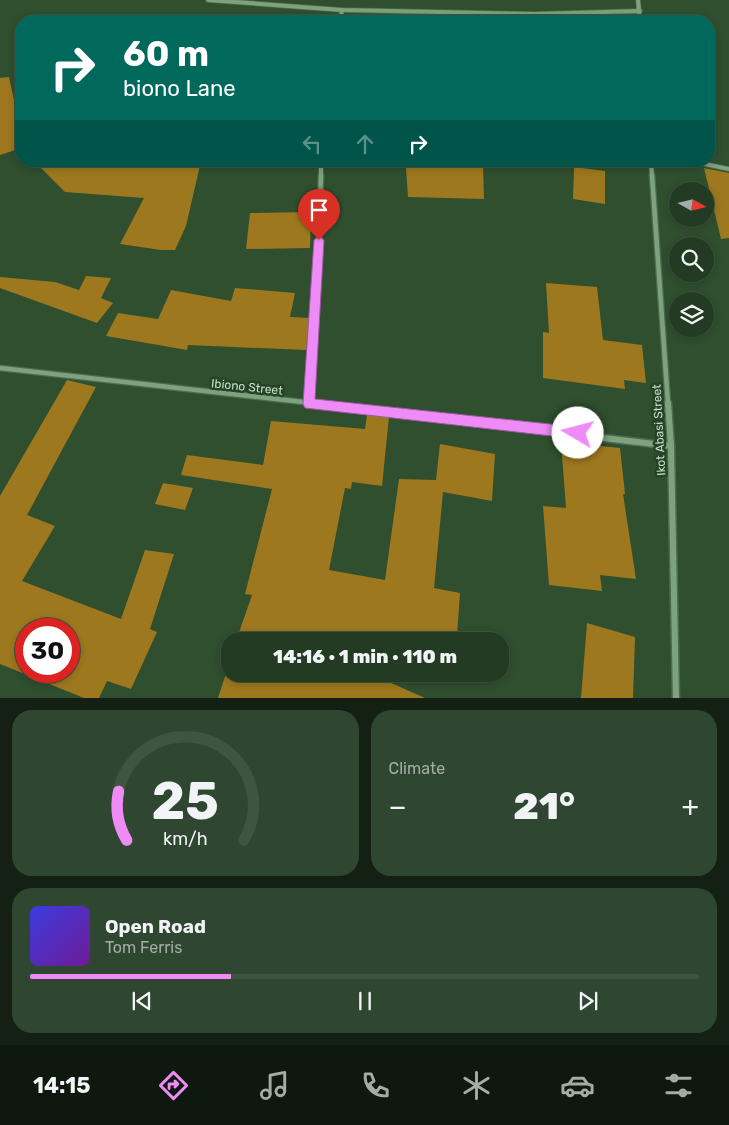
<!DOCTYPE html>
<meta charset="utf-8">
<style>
body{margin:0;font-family:Rubik,sans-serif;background:#2f4630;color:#f1f3f6;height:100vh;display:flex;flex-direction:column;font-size:19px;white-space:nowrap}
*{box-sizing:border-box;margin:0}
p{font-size:16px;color:#a3ada6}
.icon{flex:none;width:28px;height:28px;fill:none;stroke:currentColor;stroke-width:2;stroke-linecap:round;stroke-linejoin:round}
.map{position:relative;height:698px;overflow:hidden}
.panel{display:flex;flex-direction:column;gap:12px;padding:12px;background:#132013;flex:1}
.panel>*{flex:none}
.guide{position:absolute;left:15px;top:15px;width:700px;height:152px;border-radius:20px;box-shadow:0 2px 8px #0003,0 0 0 1px #405541;background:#00695c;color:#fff;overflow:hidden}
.needle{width:32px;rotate:98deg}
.tools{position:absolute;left:669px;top:182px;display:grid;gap:10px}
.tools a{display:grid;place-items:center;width:45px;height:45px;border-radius:50%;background:#233b23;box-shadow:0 2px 8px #0003,0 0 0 1px #405541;font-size:25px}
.speed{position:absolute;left:15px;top:618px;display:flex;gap:10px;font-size:25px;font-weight:700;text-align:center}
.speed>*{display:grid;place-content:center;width:65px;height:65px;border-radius:50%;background:#233b23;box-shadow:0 2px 8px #0003,0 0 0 1px #405541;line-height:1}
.speed .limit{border:8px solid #d22;background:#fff;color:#111}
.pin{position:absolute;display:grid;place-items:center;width:42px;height:42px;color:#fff;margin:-51px -21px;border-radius:50% 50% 50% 0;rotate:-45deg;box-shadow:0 0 5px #0007}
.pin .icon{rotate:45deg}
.me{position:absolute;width:55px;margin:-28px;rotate:278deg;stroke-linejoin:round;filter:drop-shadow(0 0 4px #0008)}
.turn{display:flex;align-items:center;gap:18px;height:105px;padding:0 25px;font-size:22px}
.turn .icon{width:65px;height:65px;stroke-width:2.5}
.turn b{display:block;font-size:35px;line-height:42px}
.lanes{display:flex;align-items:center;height:48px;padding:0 25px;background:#0003;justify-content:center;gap:25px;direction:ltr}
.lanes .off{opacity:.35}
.big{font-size:38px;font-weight:800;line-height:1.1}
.panel .card{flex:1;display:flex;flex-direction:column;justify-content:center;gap:8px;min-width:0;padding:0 18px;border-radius:20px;background:#2f4630}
.panel .dial{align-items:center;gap:0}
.dial svg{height:130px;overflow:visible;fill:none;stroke:#405541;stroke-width:7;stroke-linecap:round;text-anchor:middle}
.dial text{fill:#f1f3f6;stroke:none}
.song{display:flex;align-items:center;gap:15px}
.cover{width:60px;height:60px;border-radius:8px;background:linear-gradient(135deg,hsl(240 70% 55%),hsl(280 70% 35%))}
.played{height:5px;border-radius:2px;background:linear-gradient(90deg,#ef8bf7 30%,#405541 30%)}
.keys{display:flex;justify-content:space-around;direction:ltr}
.heat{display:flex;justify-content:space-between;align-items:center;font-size:28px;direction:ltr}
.panel .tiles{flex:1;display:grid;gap:12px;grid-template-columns:1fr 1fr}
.card:last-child{grid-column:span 2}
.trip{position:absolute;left:221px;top:632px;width:288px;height:50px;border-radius:20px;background:#233b23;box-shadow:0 2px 8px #0003,0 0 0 1px #405541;font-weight:800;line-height:50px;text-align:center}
.menu{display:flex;height:80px;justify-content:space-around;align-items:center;background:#0e180e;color:#a3ada6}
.menu .icon{width:35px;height:35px}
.menu .active{color:#ef8bf7}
.menu b{font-size:22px;color:#f1f3f6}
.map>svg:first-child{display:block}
.building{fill:#9d781e;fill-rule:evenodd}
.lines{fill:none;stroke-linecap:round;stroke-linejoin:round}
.minor-far2-casing{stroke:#4e6a4f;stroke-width:5.5}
.minor-far1-casing{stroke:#4e6a4f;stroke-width:7}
.minor-casing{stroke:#4e6a4f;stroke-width:9}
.minor-far2{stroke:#7ea27d;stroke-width:4}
.minor-far1{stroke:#7ea27d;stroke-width:4.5}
.minor{stroke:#7ea27d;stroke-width:6}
.route{fill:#ef8bf7;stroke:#9b5aa1}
.labels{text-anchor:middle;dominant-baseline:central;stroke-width:5;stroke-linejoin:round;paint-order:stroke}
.street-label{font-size:12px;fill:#c9dcc8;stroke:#244525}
</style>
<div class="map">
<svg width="729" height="698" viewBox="0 0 729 698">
<rect width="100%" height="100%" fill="#2f4f2f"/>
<g class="building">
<polygon points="9,77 21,132 21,148 0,155 0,78"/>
<polygon points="34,161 201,161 186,226 175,250 161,250 120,244 144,198 65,192"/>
<polygon points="441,161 483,164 484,199 408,197 406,168 441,168"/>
<polygon points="574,167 605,171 605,204 573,199"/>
<polygon points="704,168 729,173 729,238 721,239"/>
<polygon points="311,212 310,248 246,249 250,213"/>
<polygon points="86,276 111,278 101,298 113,303 97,323 0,288 0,277 55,282 79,290"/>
<polygon points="546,283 597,287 603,340 642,345 646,383 624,380 625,389 543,378 543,332 549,333"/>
<polygon points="235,288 295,293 290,317 310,318 306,350 188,345 187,350 106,336 118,313 158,319 171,290 231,301"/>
<path d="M67 380 96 387 27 515 55 526 22 581 121 619 145 550 174 554 150 629 157 632 131 689 107 681 99 698H84L0 664V496ZM26 629H69V671H26Z"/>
<polygon points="367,415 389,417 382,486 352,482 351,489 345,488 329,570 385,580 399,479 436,480 440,444 495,454 492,501 443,492 434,588 460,593 457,636 437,632 436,641 236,641 252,595 245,594 272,489 181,475 187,455 263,465 271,421 365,429"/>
<polygon points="561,442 620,448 625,494 623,494 636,579 600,575 602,591 549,585 543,506 566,508"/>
<polygon points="163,483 193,488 185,510 155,504"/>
<polygon points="587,623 635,637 633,698 581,698"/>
<polygon points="230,661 230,674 371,674 425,698 218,698"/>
</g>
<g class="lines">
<g class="minor-far2-casing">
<g id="minor-far2">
<polyline points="208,0 342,10 535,14 640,11"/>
<polyline points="638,0 640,21"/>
<polyline points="340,21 342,10"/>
<polyline points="651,161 652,177"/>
<polyline points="690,161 729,169"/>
<polyline points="321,177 321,161"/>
</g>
</g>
<g class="minor-far1-casing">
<g id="minor-far1">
<polyline points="652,175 668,404"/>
<polyline points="0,368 321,404"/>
<polyline points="309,404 319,240 321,175"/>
</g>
</g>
<g class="minor-casing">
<g id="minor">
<polyline points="310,403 671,446"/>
<polyline points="668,403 671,446 676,698"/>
</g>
</g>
<use href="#minor-far2" class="minor-far2"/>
<use href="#minor-far1" class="minor-far1"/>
<use href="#minor" class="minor"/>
</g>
<polygon class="route" points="319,236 324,240 315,399 578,427 582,429 584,433 582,437 578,439 305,408 303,404 314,240"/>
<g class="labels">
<g class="street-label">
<text transform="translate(247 387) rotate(6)">Ibiono Street</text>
<text transform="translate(659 430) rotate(-93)">Ikot Abasi Street</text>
</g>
</g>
</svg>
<div class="tools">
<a><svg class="needle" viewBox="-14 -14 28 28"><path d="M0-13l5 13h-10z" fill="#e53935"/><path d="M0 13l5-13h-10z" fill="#a3ada6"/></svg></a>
<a><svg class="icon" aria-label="search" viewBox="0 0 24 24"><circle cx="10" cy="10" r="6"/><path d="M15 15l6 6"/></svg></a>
<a><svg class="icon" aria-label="layers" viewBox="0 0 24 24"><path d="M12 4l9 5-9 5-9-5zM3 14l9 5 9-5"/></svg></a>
</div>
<div class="speed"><div class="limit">30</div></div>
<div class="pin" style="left:319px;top:240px;background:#d93025"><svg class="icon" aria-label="arrive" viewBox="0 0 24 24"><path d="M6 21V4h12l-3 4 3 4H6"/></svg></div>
<svg class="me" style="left:578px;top:433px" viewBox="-20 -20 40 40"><circle r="19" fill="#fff"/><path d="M0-13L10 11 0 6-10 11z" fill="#ef8bf7"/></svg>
<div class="trip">14:16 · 1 min · 110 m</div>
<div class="guide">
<div class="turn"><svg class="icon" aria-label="right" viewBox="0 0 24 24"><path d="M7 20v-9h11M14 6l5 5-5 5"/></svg><div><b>60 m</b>biono Lane</div></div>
<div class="lanes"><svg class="icon off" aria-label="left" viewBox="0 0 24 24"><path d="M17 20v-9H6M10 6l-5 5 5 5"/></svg><svg class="icon off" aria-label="ahead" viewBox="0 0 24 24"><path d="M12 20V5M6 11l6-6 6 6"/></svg><svg class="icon" aria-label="right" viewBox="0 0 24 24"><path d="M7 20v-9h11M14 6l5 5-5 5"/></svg></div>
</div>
</div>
<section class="panel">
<div class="tiles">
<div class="card dial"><svg viewBox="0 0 100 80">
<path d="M14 69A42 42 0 1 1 86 69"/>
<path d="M14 69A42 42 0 0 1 9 39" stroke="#ef8bf7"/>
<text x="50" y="56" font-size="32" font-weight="700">25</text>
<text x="50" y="72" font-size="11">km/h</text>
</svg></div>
<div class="card"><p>Climate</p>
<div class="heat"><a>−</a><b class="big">21°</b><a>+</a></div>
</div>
<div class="card">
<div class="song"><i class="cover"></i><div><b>Open Road</b><p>Tom Ferris</p></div></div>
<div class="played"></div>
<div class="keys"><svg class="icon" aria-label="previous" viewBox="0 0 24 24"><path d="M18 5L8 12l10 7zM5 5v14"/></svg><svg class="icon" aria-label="pause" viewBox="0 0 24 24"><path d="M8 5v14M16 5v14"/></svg><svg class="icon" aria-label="next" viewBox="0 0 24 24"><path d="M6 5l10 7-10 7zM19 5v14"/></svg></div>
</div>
</div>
</section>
<nav class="menu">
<b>14:15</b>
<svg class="icon active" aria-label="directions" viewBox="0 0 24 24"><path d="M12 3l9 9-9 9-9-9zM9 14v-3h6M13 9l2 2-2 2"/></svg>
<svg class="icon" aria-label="music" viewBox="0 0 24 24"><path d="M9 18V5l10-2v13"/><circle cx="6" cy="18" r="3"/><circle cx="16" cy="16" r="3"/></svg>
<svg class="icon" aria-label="phone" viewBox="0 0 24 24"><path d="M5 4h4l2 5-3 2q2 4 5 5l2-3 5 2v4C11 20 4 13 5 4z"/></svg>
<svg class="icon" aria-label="climate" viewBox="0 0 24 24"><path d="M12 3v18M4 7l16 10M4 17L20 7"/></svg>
<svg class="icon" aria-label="car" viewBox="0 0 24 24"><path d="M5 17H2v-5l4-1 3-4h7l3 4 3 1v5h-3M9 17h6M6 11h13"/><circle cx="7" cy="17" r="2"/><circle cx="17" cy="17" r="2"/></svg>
<svg class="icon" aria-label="filters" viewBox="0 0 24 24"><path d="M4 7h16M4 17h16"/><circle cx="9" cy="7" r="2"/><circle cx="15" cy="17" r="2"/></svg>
</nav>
